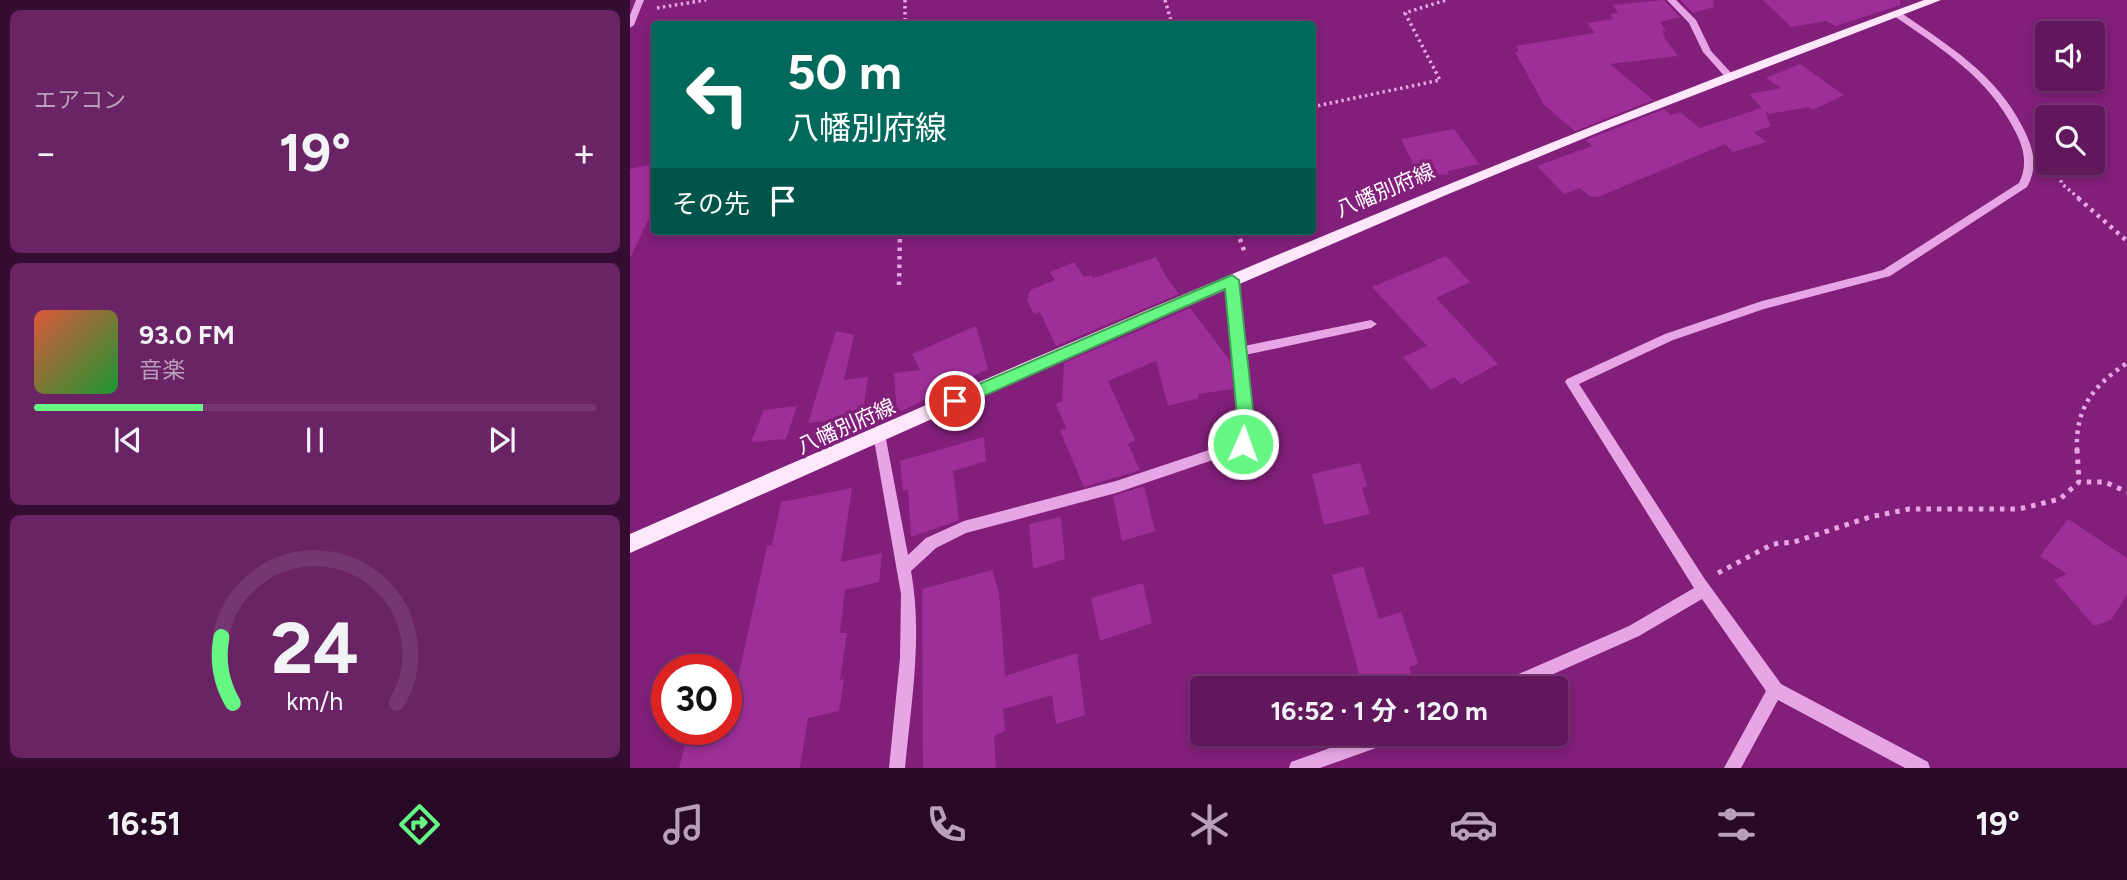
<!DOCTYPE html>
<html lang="ja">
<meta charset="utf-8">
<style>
body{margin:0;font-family:Figtree,"Noto Sans JP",sans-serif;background:#6a2465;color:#f1f3f6;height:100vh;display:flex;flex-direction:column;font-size:26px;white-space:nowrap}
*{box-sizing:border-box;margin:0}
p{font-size:23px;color:#ba9fbb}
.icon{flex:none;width:38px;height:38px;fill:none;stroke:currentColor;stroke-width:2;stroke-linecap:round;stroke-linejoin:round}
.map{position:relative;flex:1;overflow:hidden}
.details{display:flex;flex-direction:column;gap:10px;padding:10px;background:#350d33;width:630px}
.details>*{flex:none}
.hud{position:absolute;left:21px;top:21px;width:665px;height:214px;border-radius:7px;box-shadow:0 4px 10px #0003,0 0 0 2px #753672;background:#00695c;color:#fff;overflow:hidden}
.controls{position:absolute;left:1405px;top:21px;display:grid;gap:14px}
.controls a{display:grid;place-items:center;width:70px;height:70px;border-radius:7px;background:#61175c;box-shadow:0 4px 10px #0003,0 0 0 2px #753672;font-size:35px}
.speed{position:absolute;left:21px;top:654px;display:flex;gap:14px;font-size:35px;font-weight:700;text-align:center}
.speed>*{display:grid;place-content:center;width:91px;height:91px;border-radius:50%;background:#61175c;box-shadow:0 4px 10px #0003,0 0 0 2px #753672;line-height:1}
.speed .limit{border:10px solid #d22;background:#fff;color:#111}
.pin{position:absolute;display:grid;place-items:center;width:60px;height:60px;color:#fff;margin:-30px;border:4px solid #fff;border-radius:50%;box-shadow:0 2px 7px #0007}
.me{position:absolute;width:77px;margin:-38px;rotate:2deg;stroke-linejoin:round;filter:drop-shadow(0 0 5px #0008)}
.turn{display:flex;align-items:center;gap:24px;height:147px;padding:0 21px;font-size:32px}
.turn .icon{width:91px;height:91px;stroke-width:2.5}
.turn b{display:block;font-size:49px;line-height:60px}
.then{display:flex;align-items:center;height:66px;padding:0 21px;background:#0003;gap:14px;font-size:26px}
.big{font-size:52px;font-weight:700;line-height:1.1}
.details .card{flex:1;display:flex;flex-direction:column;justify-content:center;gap:10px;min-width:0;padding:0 24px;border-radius:10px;background:#6a2465}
.details .dial{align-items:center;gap:0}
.dial svg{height:182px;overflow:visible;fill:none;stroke:#753672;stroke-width:7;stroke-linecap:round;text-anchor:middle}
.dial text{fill:#f1f3f6;stroke:none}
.song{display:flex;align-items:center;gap:21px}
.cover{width:84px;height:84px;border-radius:10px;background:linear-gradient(135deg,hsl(10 70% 55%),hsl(130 70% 35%))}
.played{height:7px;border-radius:4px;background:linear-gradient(90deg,#65f683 30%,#753672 30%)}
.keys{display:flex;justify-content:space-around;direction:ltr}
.heat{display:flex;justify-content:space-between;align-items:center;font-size:38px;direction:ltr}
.trip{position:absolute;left:560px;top:676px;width:378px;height:70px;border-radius:7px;background:#61175c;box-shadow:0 4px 10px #0003,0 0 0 2px #753672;font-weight:700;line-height:70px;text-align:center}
.menu{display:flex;height:112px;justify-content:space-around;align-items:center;background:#270925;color:#ba9fbb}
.menu .icon{width:49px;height:49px}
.menu .active{color:#65f683}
.menu b{font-size:32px;color:#f1f3f6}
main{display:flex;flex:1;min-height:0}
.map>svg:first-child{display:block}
.building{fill:#9e2f98}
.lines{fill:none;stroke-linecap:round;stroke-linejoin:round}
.path-far2{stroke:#e8a5e5;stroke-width:3.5;stroke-dasharray:2.5 3.5;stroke-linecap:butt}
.path-far1{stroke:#e8a5e5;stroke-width:4.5;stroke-dasharray:3.5 5;stroke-linecap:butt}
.path{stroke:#e8a5e5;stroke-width:5;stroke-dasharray:4.5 6;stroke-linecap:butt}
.minor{fill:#e8a5e5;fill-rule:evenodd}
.major{fill:#fee7fb;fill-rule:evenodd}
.route{fill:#65f683;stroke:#42a055;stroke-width:2}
.labels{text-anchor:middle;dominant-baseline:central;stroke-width:7;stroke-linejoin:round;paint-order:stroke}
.street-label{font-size:21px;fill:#fff;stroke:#811f7a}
</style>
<main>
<section class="details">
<div class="card"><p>エアコン</p>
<div class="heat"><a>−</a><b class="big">19°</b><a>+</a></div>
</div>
<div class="card">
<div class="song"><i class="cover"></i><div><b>93.0 FM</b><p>音楽</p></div></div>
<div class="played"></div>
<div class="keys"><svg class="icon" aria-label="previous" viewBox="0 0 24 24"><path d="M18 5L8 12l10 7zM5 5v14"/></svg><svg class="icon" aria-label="pause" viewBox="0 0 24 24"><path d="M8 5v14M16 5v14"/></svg><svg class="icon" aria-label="next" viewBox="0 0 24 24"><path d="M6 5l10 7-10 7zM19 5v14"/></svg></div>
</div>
<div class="card dial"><svg viewBox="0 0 100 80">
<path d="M14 69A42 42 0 1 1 86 69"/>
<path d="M14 69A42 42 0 0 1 9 40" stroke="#65f683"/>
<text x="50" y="56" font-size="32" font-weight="700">24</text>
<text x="50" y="72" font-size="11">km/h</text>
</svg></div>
</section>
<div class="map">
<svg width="1497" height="768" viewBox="0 0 1497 768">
<rect width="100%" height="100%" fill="#811f7a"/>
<g class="building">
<polygon points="1034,0 1050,17 1030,22 1036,31 1032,31 1036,40 1048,56 980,64 1023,100 945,131 914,105 885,52 889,52 886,46 965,33 957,23 983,19 980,14 988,13 983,5"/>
<polygon points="1050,0 1083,0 1084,7 1063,13"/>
<polygon points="1133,0 1270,0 1270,5 1206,26 1196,21 1161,27"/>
<polygon points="1170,64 1214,95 1183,110 1179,107 1139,114 1135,111 1141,126 1124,132 1136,142 1103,152 1095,144 968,197 959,196 950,188 934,194 907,166 962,146 956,140 1034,109 1041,115 1050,112 1070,128 1132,108 1119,94 1151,88 1136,78"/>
<polygon points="824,129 849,164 818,171 819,174 790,177 771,139"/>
<polygon points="24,164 24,208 0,258 0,169"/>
<polygon points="816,256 840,282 806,298 868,364 831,384 824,377 801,390 773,357 797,346 742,287"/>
<polygon points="526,257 536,277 549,294 426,346 410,312 404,314 397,300 400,290 425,280 420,272 444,262 454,277 462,275 463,278"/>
<polygon points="560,308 601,362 603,389 568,394 569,398 538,406 526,361 478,381 505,440 498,444 510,470 454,487 430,431 436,428 426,404 432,401 434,363"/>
<polygon points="346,326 358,369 267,413 264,373 290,370 282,354"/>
<polygon points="206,331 224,335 214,380 238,377 232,417 178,423"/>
<polygon points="167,406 156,439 121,442 134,410"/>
<polygon points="354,437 356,461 323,471 329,520 281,537 278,489 273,491 270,461"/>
<polygon points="730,463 737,486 732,488 740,514 694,525 682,474"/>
<polygon points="514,486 525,531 492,541 483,496"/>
<polygon points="222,488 211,562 252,553 249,582 215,590 210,633 217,633 210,680 214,679 209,711 178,718 170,768 49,768 59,730 96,730 96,706 102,705 137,546 142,545 151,502"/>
<polygon points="431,517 435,559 403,569 399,524"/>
<polygon points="1438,519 1497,558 1497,595 1481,620 1464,626 1424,580 1437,574 1410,556"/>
<polygon points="733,566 749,619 771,612 788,664 779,667 786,688 733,688 702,575"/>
<polygon points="362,570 369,592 375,676 447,653 455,715 426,724 422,695 373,709 375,731 364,736 366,768 293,768 292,589"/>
<polygon points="513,583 522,623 470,641 461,598"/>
</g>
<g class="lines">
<g class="path-far2">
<polyline points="275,0 275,24"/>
<polyline points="535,0 542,24"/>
<polyline points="27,8 76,0"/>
<polyline points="682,107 810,80 775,13 816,0"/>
<polyline points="1425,163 1432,184 1450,199"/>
</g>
<g class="path-far1">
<polyline points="1448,198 1497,241"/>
<polyline points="607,231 615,253"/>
<polyline points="269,285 270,231"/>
<path d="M1447 451C1445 408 1463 386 1497 363"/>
</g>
<g class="path">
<polyline points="1447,449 1449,482"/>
<polyline points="1088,573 1143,544 1164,542 1240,517 1279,509 1389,509 1430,499 1449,482 1475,482 1497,492"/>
</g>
<g class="minor">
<polygon points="6,0 14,0 4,25 0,28 0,15"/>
<polygon points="1037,0 1046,0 1066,20 1081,51 1104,76 1104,80 1098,80 1073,52 1059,23"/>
<path d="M1264 12H1270C1316 44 1366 74 1392 126 1403 147 1409 166 1397 187L1260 276 1134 309 1043 340 949 384 1074 578 1151 684 1298 762 1300 768H1275L1148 700 1111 768H1094L1136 691 1072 599 1009 636 892 688H865L868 683 999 626 1064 588 937 385 935 382 937 379 1035 334 1132 301 1253 270 1389 183C1398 165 1394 148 1385 131 1359 78 1311 48 1264 16Z"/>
<path d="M602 276 608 280 614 346 741 320 747 324 741 328 615 355 623 438 618 448 486 493 336 533 306 548 281 571C293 636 281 703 275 768H259L270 658 271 594 243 434 244 430 249 429 254 430 255 434 278 555 296 538 334 521 486 481 609 440 610 437 596 280Z"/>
<polygon points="742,733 773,733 771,739 690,768 659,768 661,762"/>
</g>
<path class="major" d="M1294 0H1311L979 128 816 195 491 335 0 553V534C428 347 855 160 1294 0Z"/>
</g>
<polygon class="route" points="602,275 609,280 626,438 619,449 613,451 605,444 609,437 595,289 331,406 319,406 317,401 319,397"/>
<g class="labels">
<g class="street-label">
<text transform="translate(755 190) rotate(-23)">八幡別府線</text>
<text transform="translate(216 426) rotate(-24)">八幡別府線</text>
</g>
</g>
</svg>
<div class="controls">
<a><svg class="icon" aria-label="sound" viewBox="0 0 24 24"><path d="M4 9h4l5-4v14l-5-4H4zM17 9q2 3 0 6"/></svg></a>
<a><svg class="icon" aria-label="search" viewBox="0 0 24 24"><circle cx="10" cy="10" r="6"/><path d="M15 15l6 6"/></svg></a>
</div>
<div class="speed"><div class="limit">30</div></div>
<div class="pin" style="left:325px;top:401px;background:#d93025"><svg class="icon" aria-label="arrive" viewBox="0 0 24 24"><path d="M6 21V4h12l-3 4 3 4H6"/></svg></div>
<svg class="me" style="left:613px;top:444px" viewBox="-20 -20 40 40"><circle r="17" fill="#65f683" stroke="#fff" stroke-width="3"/><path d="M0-11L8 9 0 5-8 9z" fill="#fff"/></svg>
<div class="trip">16:52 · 1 分 · 120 m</div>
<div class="hud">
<div class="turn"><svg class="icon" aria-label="left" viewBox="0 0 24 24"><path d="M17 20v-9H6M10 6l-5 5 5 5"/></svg><div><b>50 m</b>八幡別府線</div></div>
<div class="then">その先<svg class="icon" aria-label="arrive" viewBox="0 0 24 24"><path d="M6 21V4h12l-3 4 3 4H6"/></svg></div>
</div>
</div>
</main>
<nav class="menu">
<b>16:51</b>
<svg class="icon active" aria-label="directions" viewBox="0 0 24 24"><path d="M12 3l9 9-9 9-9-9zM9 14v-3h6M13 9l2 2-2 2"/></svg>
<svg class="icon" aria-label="music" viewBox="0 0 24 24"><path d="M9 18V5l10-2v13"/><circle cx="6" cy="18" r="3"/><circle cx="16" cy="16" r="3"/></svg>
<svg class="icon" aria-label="phone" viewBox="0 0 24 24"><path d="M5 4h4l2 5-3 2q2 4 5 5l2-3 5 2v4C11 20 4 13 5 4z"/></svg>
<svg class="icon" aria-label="climate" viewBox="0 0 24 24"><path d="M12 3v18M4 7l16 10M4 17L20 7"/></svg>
<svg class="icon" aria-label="car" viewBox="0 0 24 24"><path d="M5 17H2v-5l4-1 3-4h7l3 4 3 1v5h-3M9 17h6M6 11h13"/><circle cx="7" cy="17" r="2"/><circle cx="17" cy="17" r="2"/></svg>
<svg class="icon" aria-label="filters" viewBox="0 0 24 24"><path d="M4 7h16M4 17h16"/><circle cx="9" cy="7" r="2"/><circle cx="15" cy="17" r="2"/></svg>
<b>19°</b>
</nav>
